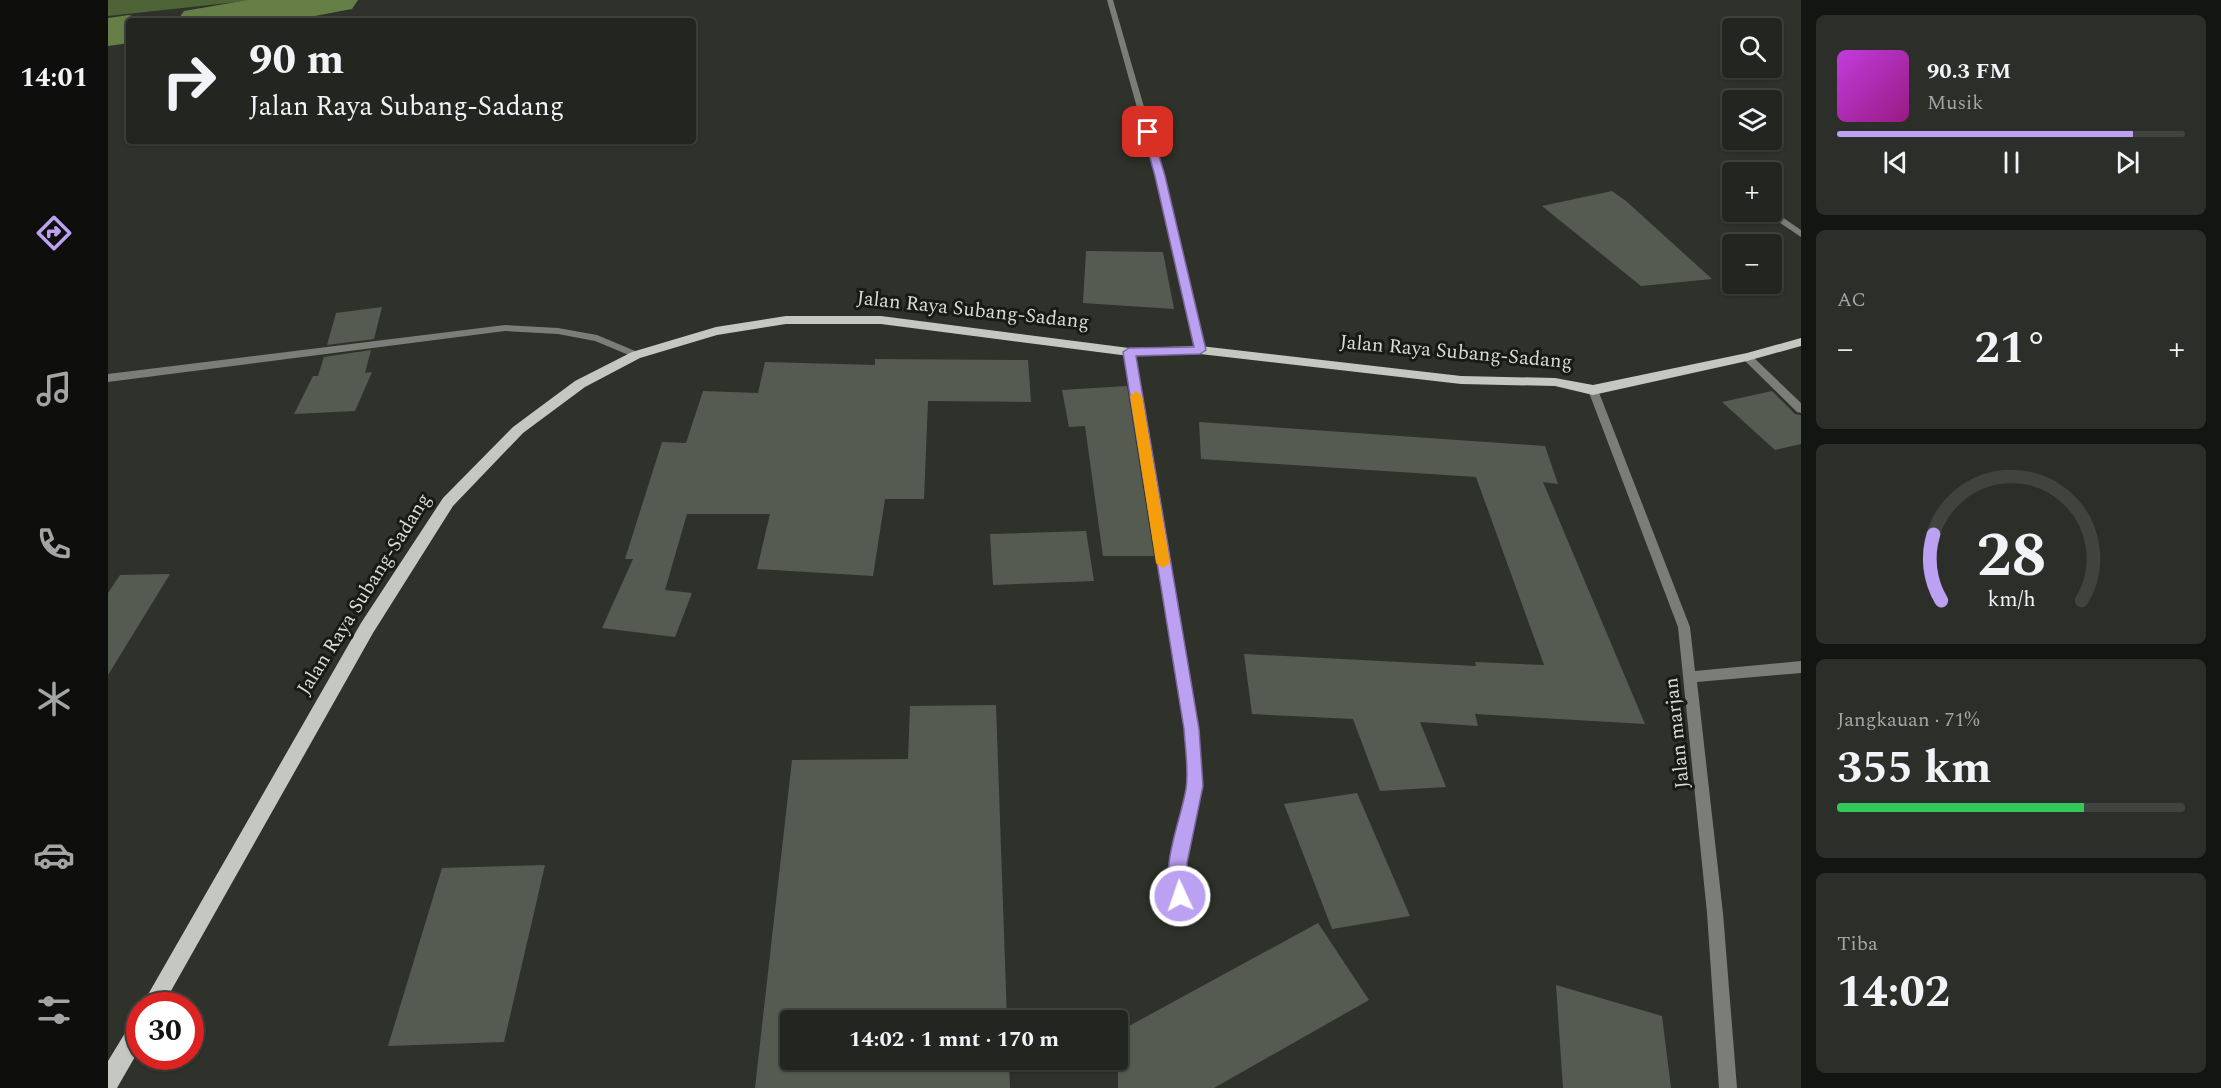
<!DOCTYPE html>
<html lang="id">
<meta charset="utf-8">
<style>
body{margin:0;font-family:Spectral,serif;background:#2b2e29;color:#f1f3f6;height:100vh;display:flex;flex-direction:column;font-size:22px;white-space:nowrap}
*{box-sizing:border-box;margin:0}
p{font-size:20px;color:#a3a5a5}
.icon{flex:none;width:33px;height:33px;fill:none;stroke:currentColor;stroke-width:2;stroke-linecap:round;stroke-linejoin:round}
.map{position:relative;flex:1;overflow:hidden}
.panel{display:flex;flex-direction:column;gap:15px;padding:15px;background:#131512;width:420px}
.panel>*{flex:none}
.guide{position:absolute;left:18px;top:18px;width:570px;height:126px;border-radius:6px;box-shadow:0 2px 4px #0004,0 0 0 2px #40433e;background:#232620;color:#f1f3f6;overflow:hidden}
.tools{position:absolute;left:1614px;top:18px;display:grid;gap:12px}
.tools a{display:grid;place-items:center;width:60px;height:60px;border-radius:6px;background:#232620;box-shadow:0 2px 4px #0004,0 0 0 2px #40433e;font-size:30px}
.speed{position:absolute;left:18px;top:992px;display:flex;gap:12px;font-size:30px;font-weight:700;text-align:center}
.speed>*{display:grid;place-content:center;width:78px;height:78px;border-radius:50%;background:#232620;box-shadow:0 2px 4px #0004,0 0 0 2px #40433e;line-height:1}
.speed .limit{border:9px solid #d22;background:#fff;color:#111}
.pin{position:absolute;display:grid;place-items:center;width:51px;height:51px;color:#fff;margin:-26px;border-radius:12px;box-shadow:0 3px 9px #0006}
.me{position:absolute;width:66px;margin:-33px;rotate:357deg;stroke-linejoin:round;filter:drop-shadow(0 0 4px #0008)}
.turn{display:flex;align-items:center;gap:21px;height:126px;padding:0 24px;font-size:27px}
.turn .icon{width:78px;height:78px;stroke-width:2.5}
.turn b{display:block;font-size:42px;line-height:51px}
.big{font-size:45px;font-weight:700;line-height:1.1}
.panel .card{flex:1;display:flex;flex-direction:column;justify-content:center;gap:9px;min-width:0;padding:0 21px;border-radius:9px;background:#2b2e29}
.panel .dial{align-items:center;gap:0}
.dial svg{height:156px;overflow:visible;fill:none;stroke:#40433e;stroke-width:7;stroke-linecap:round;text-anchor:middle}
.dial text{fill:#f1f3f6;stroke:none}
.song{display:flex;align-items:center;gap:18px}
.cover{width:72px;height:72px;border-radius:9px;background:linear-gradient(135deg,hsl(290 70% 55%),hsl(310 70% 35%))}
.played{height:6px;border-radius:3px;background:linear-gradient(90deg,#bca0f2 85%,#40433e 85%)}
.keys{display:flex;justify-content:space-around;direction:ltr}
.heat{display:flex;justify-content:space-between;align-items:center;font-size:33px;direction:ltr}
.charge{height:9px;border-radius:4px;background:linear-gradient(90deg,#34c759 71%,#40433e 0)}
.trip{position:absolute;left:672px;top:1010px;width:348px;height:60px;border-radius:6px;background:#232620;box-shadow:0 2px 4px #0004,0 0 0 2px #40433e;font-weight:700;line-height:60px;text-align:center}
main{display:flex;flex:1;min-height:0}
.dock{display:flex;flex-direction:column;width:108px;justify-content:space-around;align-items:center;background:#0e0f0d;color:#a3a5a5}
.dock .icon{width:42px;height:42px}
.dock .on{color:#bca0f2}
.dock b{font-size:27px;color:#f1f3f6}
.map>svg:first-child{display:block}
.green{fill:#4e6336}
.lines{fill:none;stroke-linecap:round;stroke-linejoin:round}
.river{fill:#657f47;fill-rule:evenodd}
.building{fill:#565b52}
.street{fill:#7a7d78;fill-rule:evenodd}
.primary{fill:#c4c8c0;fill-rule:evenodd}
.route{fill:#bca0f2;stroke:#7a689d;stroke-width:1.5}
.slow{fill:#f59e0b}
.labels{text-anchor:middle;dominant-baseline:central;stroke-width:6;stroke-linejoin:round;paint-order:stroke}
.street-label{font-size:20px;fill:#d8dbd6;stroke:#181a16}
</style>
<main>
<nav class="dock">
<b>14:01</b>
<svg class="icon on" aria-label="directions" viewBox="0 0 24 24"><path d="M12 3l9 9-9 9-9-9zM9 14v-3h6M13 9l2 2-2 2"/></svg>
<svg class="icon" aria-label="music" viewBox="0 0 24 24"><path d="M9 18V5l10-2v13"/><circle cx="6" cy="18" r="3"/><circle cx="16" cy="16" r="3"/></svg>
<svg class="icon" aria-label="phone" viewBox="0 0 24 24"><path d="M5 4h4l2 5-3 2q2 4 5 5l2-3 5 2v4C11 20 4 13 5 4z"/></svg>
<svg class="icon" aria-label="climate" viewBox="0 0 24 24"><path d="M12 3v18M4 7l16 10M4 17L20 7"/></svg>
<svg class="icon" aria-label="car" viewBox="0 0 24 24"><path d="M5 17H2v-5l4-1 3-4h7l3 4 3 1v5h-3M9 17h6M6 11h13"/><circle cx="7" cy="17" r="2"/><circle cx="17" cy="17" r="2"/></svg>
<svg class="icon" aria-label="filters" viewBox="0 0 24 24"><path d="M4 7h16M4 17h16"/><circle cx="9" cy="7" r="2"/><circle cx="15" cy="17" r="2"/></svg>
</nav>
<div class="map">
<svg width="1693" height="1088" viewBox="0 0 1693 1088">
<rect width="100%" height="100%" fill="#2f322b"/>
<polygon class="green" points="0,0 149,0 0,16"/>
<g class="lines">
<g class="river">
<polygon points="140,0 250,0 244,9 180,21 69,21 76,11"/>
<polygon points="21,15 39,21 21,21 21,43 0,46 0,18"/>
</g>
</g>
<g class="building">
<polygon points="1504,191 1518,201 1604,279 1533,286 1434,206"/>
<polygon points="978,251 1055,252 1066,309 975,303"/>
<polygon points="274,307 266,339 219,345 228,313"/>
<polygon points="263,350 257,373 264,372 247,411 186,414 205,376 210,376 216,357"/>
<polygon points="767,359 920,360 923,402 820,401 816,499 777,499 765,576 649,569 662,514 579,514 557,590 584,593 567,637 494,628 525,559 517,559 554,442 578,443 595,391 650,393 657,362 767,365"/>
<polygon points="1019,386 1046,556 995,556 977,426 961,427 954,390"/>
<polygon points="1664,391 1687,414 1693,415 1693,444 1667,450 1614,402"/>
<polygon points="1091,422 1437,446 1450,484 1435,482 1537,724 1367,714 1370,726 1312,722 1338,787 1272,791 1245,719 1144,714 1136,654 1368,666 1367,662 1436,665 1368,477 1093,459"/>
<polygon points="978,531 986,581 885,585 882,534"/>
<polygon points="62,574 0,675 0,593 12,575"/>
<polygon points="888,705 899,1020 682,1020 682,1059 901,1059 902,1088 647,1088 684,760 800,759 802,706"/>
<polygon points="1249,793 1302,916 1224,929 1176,804"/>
<polygon points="437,865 396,1042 280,1046 334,868"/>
<polygon points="1210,923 1261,1000 1106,1088 1010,1088 1010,1032"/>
<polygon points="1448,985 1554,1016 1563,1088 1455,1088"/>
</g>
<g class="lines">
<g class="street">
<polygon points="999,0 1005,0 1056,176 1097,350 1092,353 1087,350 1048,176"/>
<polygon points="1620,180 1624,182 1624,188 1616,183"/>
<polygon points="1664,210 1693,230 1693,237 1656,212"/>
<polygon points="397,325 450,328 489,335 532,353 533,355 528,358 487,341 450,334 397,331 0,382 0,374"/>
<polygon points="1021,349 1026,352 1090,729 1094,786 1078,863 1080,913 1078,919 1072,921 1066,919 1064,913 1062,863 1080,786 1076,729 1016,352"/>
<polygon points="1639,354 1643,355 1693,403 1693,413 1689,412 1635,359 1635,355"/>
<polygon points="1485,386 1490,390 1582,627 1587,671 1693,661 1693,673 1589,682 1615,913 1629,1088 1611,1088 1599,913 1570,627 1480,390"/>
</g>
<g class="primary">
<polygon points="678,316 773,316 1021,348 1092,346 1353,376 1447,378 1485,385 1639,353 1693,338 1693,346 1639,361 1485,395 1447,386 1353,384 1092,354 1021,356 773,324 678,324 609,335 532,358 477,387 415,433 345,506 265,633 55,1005 34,1005 253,623 335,498 405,427 467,381 524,352 608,327"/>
<polygon points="32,1017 32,1048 9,1088 0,1088 0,1061 25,1020"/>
</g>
</g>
<path class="route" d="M1040 129 1044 132 1057 176 1098 350 1092 354 1028 356 1091 729 1095 786 1079 863 1080 896 1078 902 1072 905 1065 902C1051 867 1072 824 1078 789 1081 770 1077 747 1076 729L1015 352 1021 348 1086 347 1047 176 1035 132Z"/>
<polygon class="slow" points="1028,391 1034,396 1062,563 1055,568 1048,563 1022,396"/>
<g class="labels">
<g class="street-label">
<text transform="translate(865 310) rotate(6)">Jalan Raya Subang-Sadang</text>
<text transform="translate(1348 352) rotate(5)">Jalan Raya Subang-Sadang</text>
<text transform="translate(256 594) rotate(-58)">Jalan Raya Subang-Sadang</text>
<text transform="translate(1569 733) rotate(-96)">Jalan marjan</text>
</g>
</g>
</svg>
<div class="tools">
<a><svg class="icon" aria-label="search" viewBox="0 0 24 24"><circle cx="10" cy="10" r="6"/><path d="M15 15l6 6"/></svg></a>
<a><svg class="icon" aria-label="layers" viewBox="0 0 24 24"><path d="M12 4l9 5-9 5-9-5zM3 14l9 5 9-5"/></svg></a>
<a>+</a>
<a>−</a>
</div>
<div class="speed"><div class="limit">30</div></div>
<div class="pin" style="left:1040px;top:132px;background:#d93025"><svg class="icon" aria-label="arrive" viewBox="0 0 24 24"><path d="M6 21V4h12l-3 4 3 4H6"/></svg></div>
<svg class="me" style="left:1072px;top:896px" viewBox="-20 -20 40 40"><circle r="17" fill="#bca0f2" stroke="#fff" stroke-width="3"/><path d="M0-11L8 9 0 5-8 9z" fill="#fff"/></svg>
<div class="trip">14:02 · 1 mnt · 170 m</div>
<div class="guide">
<div class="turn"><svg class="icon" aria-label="right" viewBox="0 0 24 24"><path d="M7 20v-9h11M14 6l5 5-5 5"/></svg><div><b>90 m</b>Jalan Raya Subang-Sadang</div></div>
</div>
</div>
<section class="panel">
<div class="card">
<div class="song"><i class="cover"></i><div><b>90.3 FM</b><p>Musik</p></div></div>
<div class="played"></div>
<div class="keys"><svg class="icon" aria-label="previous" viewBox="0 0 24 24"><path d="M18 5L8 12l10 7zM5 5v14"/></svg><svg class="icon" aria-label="pause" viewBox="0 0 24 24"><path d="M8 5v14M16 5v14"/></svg><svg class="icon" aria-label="next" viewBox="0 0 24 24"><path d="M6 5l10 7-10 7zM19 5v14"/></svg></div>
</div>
<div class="card"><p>AC</p>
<div class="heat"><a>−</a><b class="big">21°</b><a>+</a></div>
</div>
<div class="card dial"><svg viewBox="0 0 100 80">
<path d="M14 69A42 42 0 1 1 86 69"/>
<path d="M14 69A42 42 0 0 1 10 35" stroke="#bca0f2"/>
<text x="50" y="56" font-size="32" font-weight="700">28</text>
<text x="50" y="72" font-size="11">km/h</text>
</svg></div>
<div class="card"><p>Jangkauan · 71%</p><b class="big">355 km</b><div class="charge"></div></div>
<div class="card"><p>Tiba</p><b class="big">14:02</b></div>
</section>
</main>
